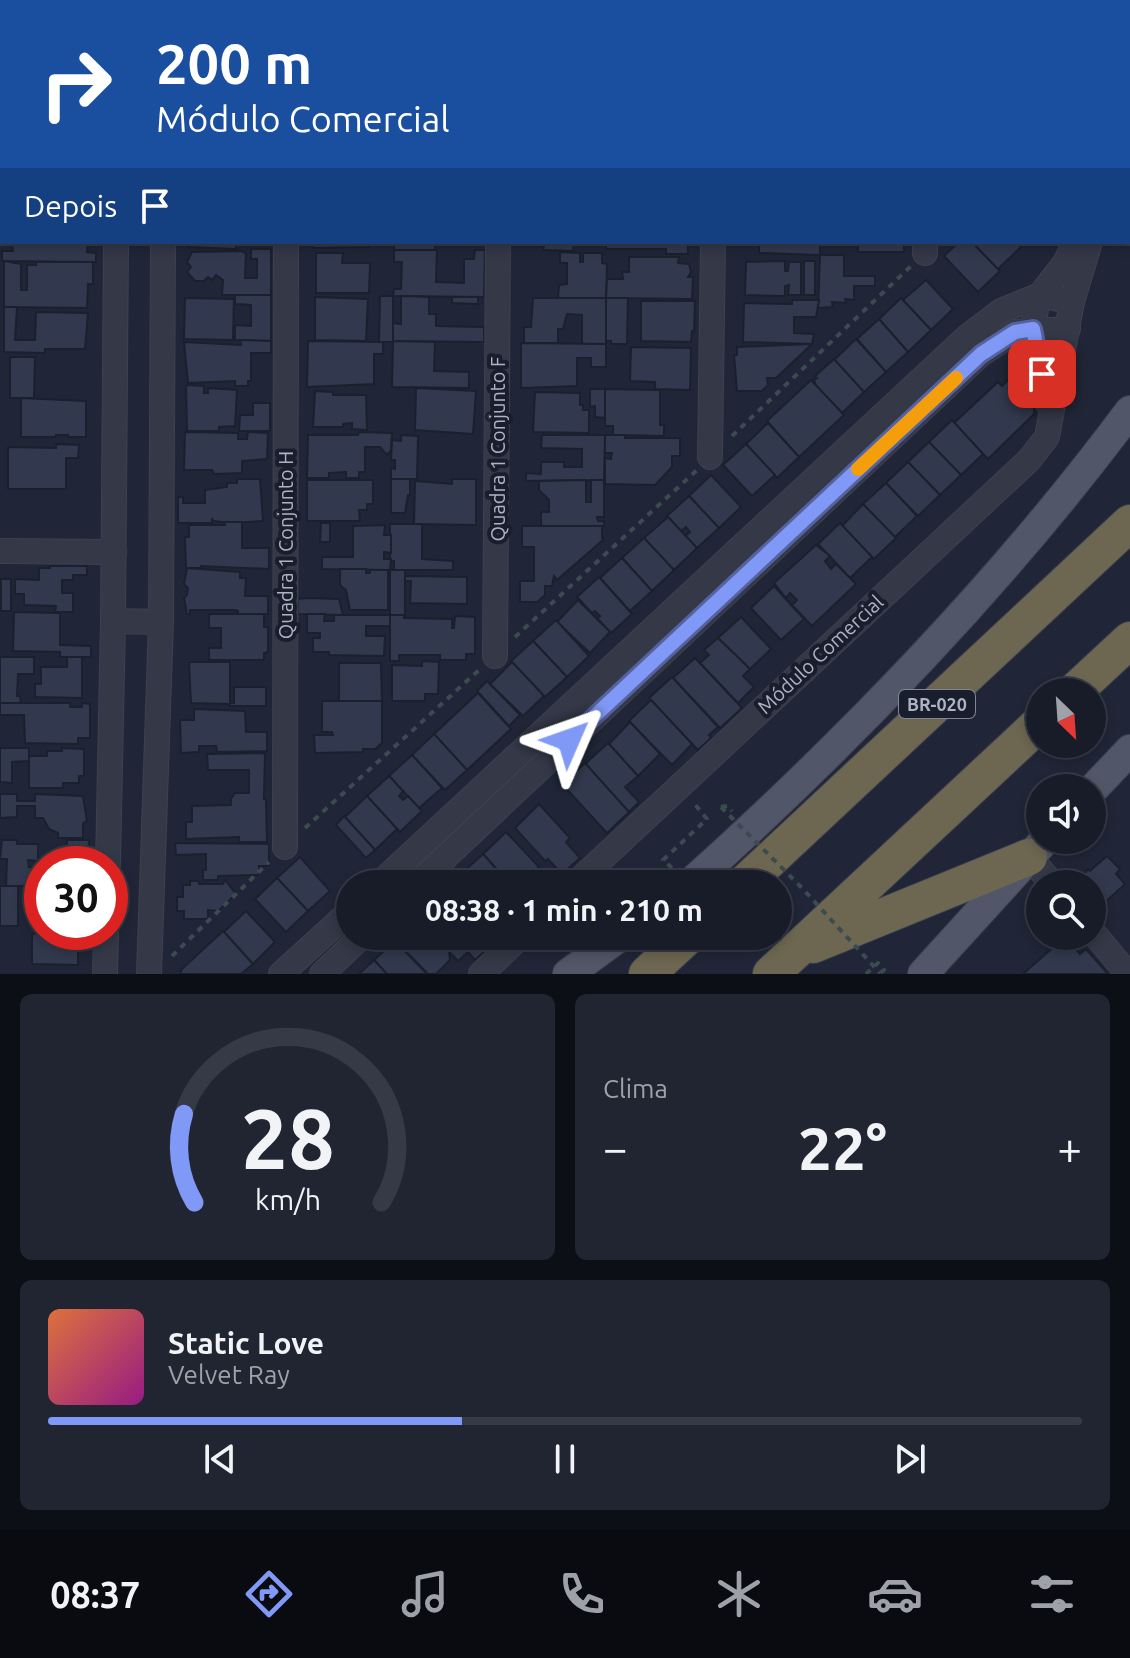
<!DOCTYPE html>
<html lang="pt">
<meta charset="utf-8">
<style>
body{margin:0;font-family:Ubuntu,sans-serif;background:#212531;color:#f1f3f6;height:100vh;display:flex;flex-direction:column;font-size:30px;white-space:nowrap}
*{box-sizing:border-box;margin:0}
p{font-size:26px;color:#9fa1a8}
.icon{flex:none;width:44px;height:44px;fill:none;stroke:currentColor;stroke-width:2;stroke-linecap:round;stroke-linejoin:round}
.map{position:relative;height:974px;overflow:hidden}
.panel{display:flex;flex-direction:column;gap:20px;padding:20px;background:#0d0f17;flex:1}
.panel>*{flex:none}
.guide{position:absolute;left:0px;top:0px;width:1130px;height:244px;box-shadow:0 4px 12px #0003,0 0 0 2px #363a46;background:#1a4fa0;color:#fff;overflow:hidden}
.needle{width:52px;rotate:155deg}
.controls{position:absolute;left:1026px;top:678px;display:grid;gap:16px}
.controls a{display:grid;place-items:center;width:80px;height:80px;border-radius:50%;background:#181c29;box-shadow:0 4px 12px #0003,0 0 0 2px #363a46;font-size:40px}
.speed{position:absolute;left:24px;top:846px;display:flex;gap:16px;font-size:40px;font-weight:700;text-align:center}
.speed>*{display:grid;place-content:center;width:104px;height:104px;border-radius:50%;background:#181c29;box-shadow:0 4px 12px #0003,0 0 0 2px #363a46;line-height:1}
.speed .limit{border:12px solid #d22;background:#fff;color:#111}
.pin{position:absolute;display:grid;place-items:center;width:68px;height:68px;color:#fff;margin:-34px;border-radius:16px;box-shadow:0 4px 12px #0006}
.me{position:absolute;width:88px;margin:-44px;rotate:47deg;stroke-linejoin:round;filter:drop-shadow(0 0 6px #0008)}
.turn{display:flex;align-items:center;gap:28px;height:168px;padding:0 24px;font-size:36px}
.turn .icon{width:104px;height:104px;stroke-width:2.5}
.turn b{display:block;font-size:56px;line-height:68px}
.then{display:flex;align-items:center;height:76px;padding:0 24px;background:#0003;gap:16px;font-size:30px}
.big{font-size:60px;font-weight:700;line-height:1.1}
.panel .card{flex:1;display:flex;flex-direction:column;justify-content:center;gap:12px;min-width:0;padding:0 28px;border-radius:12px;background:#212531}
.panel .dial{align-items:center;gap:0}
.dial svg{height:208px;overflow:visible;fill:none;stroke:#363a46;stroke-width:7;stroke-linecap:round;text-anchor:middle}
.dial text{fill:#f1f3f6;stroke:none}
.song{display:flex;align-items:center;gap:24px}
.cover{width:96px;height:96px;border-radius:12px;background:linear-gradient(135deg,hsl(20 70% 55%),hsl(310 70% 35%))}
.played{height:8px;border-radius:4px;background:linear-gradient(90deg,#8199f6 40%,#363a46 40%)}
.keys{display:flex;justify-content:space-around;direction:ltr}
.heat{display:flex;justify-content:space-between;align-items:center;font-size:44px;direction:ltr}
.panel .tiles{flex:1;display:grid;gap:20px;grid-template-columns:1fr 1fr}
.card:last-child{grid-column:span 2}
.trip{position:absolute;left:336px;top:870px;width:456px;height:80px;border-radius:40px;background:#181c29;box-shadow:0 4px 12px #0003,0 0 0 2px #363a46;font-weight:700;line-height:80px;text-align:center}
.tab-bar{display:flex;height:128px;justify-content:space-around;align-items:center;background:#0a0b10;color:#9fa1a8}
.tab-bar .icon{width:56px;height:56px}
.tab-bar .on{color:#8199f6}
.tab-bar b{font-size:36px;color:#f1f3f6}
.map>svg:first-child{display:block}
.building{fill:#32394e;stroke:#1b202e;stroke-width:2}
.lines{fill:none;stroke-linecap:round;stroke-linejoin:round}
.minor-casing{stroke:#3d4151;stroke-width:26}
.major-casing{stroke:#3d4151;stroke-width:32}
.highway-casing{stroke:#3b404f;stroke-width:38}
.path{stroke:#3b4b50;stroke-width:4;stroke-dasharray:6 6;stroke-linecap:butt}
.minor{stroke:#343847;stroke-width:24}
.major{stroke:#515768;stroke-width:30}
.highway{stroke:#6d6751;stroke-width:36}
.path-bridge{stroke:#3b4b50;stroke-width:4;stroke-dasharray:6 6;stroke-linecap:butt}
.route-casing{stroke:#5463a0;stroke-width:20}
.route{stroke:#8199f6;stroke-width:14}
.slow{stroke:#f59e0b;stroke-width:14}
.labels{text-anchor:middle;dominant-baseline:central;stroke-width:8;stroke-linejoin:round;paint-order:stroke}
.shield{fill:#191e2c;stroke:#818696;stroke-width:2}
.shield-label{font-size:18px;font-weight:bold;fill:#aeb2c4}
.street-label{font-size:20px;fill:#aeb2c4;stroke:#191e2c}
</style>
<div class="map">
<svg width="1130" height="974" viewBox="0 0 1130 974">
<rect width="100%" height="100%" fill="#202637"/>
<g class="building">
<polygon points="88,242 87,252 96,253 96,262 2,261 2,251 13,251 12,242"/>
<polygon points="188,242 236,242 236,249 188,247"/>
<polygon points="313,242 369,242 369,247 313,248"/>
<rect x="394" y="242" width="41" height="8"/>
<polygon points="538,242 574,242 573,251 543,250 544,246 538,246"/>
<polygon points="606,242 688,242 688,254 666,254 666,249 606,249"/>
<polygon points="759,242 820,242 820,255 759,253"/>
<rect x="858" y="242" width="46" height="10"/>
<polygon points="959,242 972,242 1000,271 978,292 944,256"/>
<polygon points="972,242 1016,242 1021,247 998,269"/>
<polygon points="251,249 271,249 271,295 222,295 223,280 216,275 212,280 208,277 204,281 195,281 187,272 191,267 187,262 192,252 242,251 246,254 245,278 257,278 257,259 251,259"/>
<polygon points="394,250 437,250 436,282 464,283 464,259 474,259 475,250 485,250 484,297 393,296 394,289 401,289 402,262 394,262"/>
<polygon points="560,252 580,253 580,262 583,262 583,253 602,253 602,263 607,264 606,298 558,298 559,285 567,284 567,263 560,263"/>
<polygon points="316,253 343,253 342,263 370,263 369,293 316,293"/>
<polygon points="820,255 844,255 844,276 875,276 875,286 854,286 854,300 845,299 846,303 832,302 833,307 818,308"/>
<polygon points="629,257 679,257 678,263 689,264 691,272 688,277 693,277 692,299 606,298 607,279 623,279 622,272 629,272"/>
<polygon points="4,261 21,264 21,290 27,290 27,265 36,265 36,262 93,262 93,284 88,284 87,308 4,307"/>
<polygon points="785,261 785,271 788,271 789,262 801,262 801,295 788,295 789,285 785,286 785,296 745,295 746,262"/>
<rect x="804" y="261" width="11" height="34"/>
<polygon points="926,280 953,309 931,330 903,300"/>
<polygon points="235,295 271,295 271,341 235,340 235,325 251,326 251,305 235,304"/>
<polygon points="380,296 393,296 393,342 379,342"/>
<polygon points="401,296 429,297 429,314 436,314 436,326 484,327 484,342 393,341 393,323 401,324"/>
<polygon points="315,297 368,299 366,341 315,340"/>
<polygon points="452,297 478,297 478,304 452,303"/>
<polygon points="185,298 234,299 233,340 184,339"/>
<polygon points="533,298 606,298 606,344 582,344 582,315 567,314 563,329 558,329 558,343 524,343 524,327 531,327"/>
<polygon points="606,298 628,298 627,344 611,344 611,341 606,341"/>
<polygon points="901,298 931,330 908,352 879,319"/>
<polygon points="792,300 819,300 816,317 794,317 794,333 814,334 812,344 743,342 744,303 792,304"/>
<polygon points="641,301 695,301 694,332 692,331 691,342 641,341"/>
<polygon points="4,307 17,307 15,340 35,340 36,312 88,313 85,349 45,349 45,353 4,352"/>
<polygon points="879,319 908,352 886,372 857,339"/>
<polygon points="856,339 886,372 864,392 834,360"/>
<polygon points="240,340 271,341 271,353 251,353 251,381 248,381 248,386 235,386 235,381 188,383 184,342 241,345"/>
<polygon points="308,341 383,342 383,354 374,354 374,384 307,387"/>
<polygon points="393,341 435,342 434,371 469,372 469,388 392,387"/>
<polygon points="521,343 606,344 606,367 591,367 591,358 577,358 577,386 521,388"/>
<polygon points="812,344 776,378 767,378 768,385 762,391 737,391 734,355 737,355 737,347"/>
<polygon points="631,347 691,348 690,390 655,389 655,382 630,381"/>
<polygon points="10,357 35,357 34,398 10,398"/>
<polygon points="834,359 864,392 842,413 816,386 814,380 817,378 815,376"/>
<polygon points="1011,377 1034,404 1034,414 988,459 954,423 998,382 1002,386"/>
<polygon points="811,380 844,415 799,457 767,421"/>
<polygon points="186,385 204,386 204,393 208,393 208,388 237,390 235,426 219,427 219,431 187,431"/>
<polygon points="416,388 476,391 473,434 415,430"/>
<polygon points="590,389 605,389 605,418 595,417 595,406 590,407"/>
<polygon points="605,389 660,390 660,425 664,425 664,436 613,435 613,426 605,426"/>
<polygon points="315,391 333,392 333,395 366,395 367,430 352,429 352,423 343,424 343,427 313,427"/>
<polygon points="535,392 580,393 580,405 583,405 583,410 589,410 589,433 533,432"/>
<polygon points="21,398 86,401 86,437 68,437 68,435 56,435 56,437 21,437"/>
<polygon points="253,403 270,403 270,431 239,431 240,415 253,415"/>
<polygon points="952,420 983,454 961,475 929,442"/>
<polygon points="768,423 799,457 777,478 746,444"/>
<polygon points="185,432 238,433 238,439 247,439 248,432 268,433 267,459 242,461 242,473 214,474 212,470 184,470"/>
<polygon points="359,432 392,433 391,450 387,455 380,447 365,447 365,472 359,472 359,478 346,478 346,472 329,473 329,478 307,478 308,435 358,435"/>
<polygon points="401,435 418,436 417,479 391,479 391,468 395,469 395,460 391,460 392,440 401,441"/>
<polygon points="542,435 605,435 604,480 526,481 526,473 541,474 541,462 564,462 564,467 582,467 582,449 541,448"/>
<polygon points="605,435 625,435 625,438 680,438 680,456 672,456 672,467 655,485 605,484 605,458 611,459 612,453 605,453"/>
<polygon points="929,442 961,475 940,495 908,462"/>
<polygon points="56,444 79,445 78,458 66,458 66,489 8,489 8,447 56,448"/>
<polygon points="746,444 775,475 752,496 723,465"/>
<polygon points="908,462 940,495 918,516 886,483"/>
<polygon points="711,475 741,507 719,528 689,496"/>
<polygon points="237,479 260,479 263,521 231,523 213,521 212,518 212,523 178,523 178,497 183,497 183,503 205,503 205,490 227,487 227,483 237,483"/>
<polygon points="391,479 410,479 410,495 408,495 405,513 391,513"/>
<polygon points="452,479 476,479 476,525 414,524 415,481 452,484"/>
<polygon points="307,480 373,480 373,504 367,504 367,510 359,510 360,521 307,521"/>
<polygon points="586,480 586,502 591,502 591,480 604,480 604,517 597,517 598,521 604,521 604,526 541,526 541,512 549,512 549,500 539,490 539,481"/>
<polygon points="886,483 917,516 895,537 863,504"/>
<polygon points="689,496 719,528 697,548 685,536 690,532 686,527 681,531 667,516"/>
<polygon points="863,504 896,538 874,559 842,526"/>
<polygon points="668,517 697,548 674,570 644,538"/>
<polygon points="225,522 242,522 242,548 269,548 269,569 201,566 202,568 186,568 185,537 189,537 189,525 225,525"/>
<polygon points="321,523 330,523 330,542 320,542"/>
<polygon points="840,523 872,557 850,578 818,544"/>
<polygon points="390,524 422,524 422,559 453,561 453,570 394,570 394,561 390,561"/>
<polygon points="385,525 384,535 391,535 391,553 384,552 384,559 391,559 390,570 322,569 322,557 353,557 353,526"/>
<polygon points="522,526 602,526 602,538 604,539 557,580 554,576 552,586 545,586 545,595 537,602 520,602 520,581 534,581 534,547 522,547"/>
<polygon points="644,538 674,570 652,591 622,558"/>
<polygon points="816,545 830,556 825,561 831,569 836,564 856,584 812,626 792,605 797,600 790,593 786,598 774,583"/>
<polygon points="622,558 652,591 630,611 600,578"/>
<polygon points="50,566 87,566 87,575 73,575 73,580 62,580 62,593 73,593 73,612 55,612 56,606 24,605 24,594 15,594 15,579 39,580 39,568 50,568"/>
<polygon points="187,568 240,572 240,578 246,578 245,596 268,596 268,614 238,614 238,611 235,610 190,610 190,614 187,614 184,598 187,595 188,588 184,584"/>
<polygon points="340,569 366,569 366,573 370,573 370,570 388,570 388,610 350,610 346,590 340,585"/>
<rect x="390" y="570" width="15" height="45"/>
<polygon points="405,576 467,577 467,604 410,603 411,581 405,581"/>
<polygon points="599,577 632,614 611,633 597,618 600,616 595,611 592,613 577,597"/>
<rect x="1" y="579" width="10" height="32"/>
<polygon points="774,586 804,619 781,640 751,608"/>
<polygon points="307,598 339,599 343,615 298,614 298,599"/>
<polygon points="578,600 610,632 590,653 557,622"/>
<polygon points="14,612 60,613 60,645 91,646 91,657 60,657 60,652 13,651"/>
<polygon points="209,614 264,614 264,627 268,627 268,652 264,653 264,660 209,660 209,648 221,648 221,628 209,628"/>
<polygon points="307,614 325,614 324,621 334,621 334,615 390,615 390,626 366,626 366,636 385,636 384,656 329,655 329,652 313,652 313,638 320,638 320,633 307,633"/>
<polygon points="390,615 404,615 404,618 452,619 452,628 454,628 455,616 475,617 475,654 466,654 466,660 440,660 440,655 399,655 399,661 390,661"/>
<polygon points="741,617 771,649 750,669 718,638"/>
<polygon points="556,620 589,656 567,677 533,641"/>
<polygon points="718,638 750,669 743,676 754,687 738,703 700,663 709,655 704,650"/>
<polygon points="533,641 567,677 545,697 511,661"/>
<polygon points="0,657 34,657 34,674 18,674 17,696 20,696 21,703 0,703"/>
<polygon points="67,657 82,657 82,698 35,697 35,684 41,684 41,667 67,667"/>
<polygon points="695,658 742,708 720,728 673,678"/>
<polygon points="422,661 439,662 438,694 425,694 425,701 392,701 392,665 422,666"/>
<polygon points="189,662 230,662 230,704 191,703"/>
<polygon points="512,662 544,696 523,716 490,684"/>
<polygon points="339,663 381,663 382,701 339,701"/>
<polygon points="672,677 718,727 709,735 711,738 698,750 649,698"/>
<polygon points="487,681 520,715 509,726 477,691"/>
<polygon points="234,687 266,687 266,706 230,706 230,703 234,703"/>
<polygon points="478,693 511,729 467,770 434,734"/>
<polygon points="651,700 692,744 672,765 629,721"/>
<polygon points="322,701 382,701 382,743 375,749 363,749 363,752 315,753 314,735 333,735 332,732 322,732"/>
<polygon points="0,703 70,703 70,707 82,707 82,703 90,704 90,738 78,738 78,744 25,743 24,715 0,715"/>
<polygon points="194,709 245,711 246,732 267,732 267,751 217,752 216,746 199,746 199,752 181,753 180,720 194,720"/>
<polygon points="630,722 660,754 638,776 609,744"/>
<polygon points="434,734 467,770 445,790 412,755"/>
<polygon points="608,743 638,776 625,787 639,802 629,812 585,764"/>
<polygon points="0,748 29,748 29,761 12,762 12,783 0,782"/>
<polygon points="62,748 84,749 84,776 79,776 79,783 63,783 63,788 29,788 29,756 47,756 47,751 62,751"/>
<polygon points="265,753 264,799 266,799 267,842 239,842 239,837 186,839 186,822 192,822 192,806 231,805 231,799 235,793 249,793 249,770 208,770 207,754"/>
<polygon points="412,755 442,788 419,808 389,776"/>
<polygon points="585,763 629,812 607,833 562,784"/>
<polygon points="389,776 403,791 399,796 403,800 408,796 422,811 400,832 367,796"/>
<polygon points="0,794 17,794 17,801 35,801 35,794 83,796 87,821 83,823 83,838 58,838 58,833 49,829 43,818 35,818 35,806 17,806 17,817 0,818"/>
<polygon points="367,796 397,829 375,850 345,817"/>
<polygon points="539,804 570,838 566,842 580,858 562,874 548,859 545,861 515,828"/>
<polygon points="344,816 375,850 366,858 336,825"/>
<polygon points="506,832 539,867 521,884 510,884 483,854"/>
<polygon points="2,840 17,840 17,844 38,844 38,861 28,860 29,867 42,868 42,886 6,886 7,859 0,859"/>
<polygon points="67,840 89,840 88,862 66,862"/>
<polygon points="175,843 269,844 269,866 259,866 259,875 218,876 218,880 203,880 203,870 206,870 206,854 176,855"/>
<polygon points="483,854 508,882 508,884 468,884 460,875"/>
<polygon points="1107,856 1120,869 1116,874 1125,884 1101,906 1092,897 1092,884 1078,882 1088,869 1090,871"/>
<polygon points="300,857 330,891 308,911 277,878"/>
<polygon points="277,878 308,911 286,932 255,899"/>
<polygon points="225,880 236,894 218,911 208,910 208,919 184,919 184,911 177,911 177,897 183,897 183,885 190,885 190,881 199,881 199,884 223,884"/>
<rect x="0" y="886" width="18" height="40"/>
<polygon points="246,911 275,942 253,964 224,932"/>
<polygon points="223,931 253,964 241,974 180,974 182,969"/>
<polygon points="43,933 78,934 78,965 32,964 32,934"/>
<polygon points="394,936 434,936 449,952 450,960 436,974 428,974 393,938"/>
<polygon points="434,936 474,936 479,941 476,944 484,952 475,960 468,952 458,961"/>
<polygon points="1065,937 1080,954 1086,949 1108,974 1023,974"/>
<polygon points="395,941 425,972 427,974 387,974 374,960"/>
<polygon points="374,960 387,974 359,974"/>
</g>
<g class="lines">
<g class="minor-casing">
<g id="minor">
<polyline points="118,2 118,0"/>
<polyline points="165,2 165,0"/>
<polyline points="287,2 287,0"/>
<polyline points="499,2 499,0"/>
<polyline points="715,2 715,0"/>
<polyline points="930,2 930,0"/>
<polyline points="925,253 925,242"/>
<polyline points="1047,402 1033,329 1036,309 1040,295 1065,263 1075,242"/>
<polyline points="710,457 713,242"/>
<polyline points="0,551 114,552"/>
<polyline points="113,621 161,622"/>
<polyline points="495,656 498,242"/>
<polyline points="285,847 286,242"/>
<polyline points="1029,857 1053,884"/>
<polyline points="108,864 113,621 116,242"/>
<polyline points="379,884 968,336 1001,311 1040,295 1072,302"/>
<polyline points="417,884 981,354 1015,332 1068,329"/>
<polyline points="575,884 1029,460 1047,437 1072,302 1090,242"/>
<polyline points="1092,931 1128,974"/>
<polyline points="105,974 106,932"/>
<polyline points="149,974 161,622 163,242"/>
<polyline points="281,974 350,911"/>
<polyline points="322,974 362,936"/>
<polyline points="481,974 521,936"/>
</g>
</g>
<g class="major-casing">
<g id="major">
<polyline points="1108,0 1108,2"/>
<polyline points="1079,2 1079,0"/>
<polyline points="1128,50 1130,52"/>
<polyline points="1128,90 1130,87"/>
<polyline points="1092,790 1130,750"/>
<path d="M690 884C851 739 1001 584 1130 411"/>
<polyline points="568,974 620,936"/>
<polyline points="923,974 1045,840"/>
</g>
</g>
<g class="highway-casing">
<g id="highway">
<polyline points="1074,692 1130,640"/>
<polyline points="744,884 1130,523"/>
<polyline points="813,945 1029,857"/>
<polyline points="647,974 688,936"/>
<polyline points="771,974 1040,723"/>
</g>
</g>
<g class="path">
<polyline points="732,436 911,266"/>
<polyline points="515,637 697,470"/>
<polyline points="721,807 727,806 732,811"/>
<polyline points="305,828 479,670"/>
<polyline points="672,868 663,860 707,819 693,802"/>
<polyline points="172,956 269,862"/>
<polyline points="866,974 878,963 884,970 880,973"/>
</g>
<use href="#minor" class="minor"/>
<use href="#major" class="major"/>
<use href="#highway" class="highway"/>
<polyline class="path-bridge" points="721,807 801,887 880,973"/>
</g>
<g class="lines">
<g class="route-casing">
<polyline id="route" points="569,740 981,354 1015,332 1033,329 1042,374"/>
</g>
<use href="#route" class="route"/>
<polyline class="slow" points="858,469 956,378"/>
</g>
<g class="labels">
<rect class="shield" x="899" y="690" width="76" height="28" rx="6"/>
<g class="shield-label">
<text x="937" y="704">BR-020</text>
</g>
<g class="street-label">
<text transform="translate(497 449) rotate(-90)">Quadra 1 Conjunto F</text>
<text transform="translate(285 545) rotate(-90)">Quadra 1 Conjunto H</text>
<text transform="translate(820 654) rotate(-43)">Módulo Comercial</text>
</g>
</g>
</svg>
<div class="controls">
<a><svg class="needle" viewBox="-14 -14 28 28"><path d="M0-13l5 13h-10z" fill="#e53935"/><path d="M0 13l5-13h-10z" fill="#9fa1a8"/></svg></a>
<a><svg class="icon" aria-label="sound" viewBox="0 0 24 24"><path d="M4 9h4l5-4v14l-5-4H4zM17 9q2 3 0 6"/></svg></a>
<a><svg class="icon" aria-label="search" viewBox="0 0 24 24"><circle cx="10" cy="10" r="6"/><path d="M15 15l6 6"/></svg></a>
</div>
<div class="speed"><div class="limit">30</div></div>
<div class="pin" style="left:1042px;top:374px;background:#d93025"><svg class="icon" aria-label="arrive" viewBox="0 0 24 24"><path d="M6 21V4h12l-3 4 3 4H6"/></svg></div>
<svg class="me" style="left:569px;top:740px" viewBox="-20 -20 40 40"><path d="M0-17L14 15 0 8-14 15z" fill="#8199f6" stroke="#fff" stroke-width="4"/></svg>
<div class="trip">08:38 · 1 min · 210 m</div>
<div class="guide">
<div class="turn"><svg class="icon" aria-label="right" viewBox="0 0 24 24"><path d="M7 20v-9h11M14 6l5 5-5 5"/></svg><div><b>200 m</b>Módulo Comercial</div></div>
<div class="then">Depois<svg class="icon" aria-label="arrive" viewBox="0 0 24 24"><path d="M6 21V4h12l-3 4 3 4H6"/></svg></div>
</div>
</div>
<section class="panel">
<div class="tiles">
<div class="card dial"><svg viewBox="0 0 100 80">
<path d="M14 69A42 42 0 1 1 86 69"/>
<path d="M14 69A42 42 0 0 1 10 35" stroke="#8199f6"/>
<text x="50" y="56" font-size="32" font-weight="700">28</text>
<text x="50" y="72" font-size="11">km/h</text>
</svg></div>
<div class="card"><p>Clima</p>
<div class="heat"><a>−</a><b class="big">22°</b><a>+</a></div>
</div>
<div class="card">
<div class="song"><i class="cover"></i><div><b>Static Love</b><p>Velvet Ray</p></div></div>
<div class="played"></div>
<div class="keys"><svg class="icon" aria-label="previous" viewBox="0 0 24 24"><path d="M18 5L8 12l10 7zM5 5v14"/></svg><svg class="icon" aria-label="pause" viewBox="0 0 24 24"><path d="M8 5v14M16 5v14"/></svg><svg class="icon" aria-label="next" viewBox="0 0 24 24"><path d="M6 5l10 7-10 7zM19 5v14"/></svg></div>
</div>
</div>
</section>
<nav class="tab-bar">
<b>08:37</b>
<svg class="icon on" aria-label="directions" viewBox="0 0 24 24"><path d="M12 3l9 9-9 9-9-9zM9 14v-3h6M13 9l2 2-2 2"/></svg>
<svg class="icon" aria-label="music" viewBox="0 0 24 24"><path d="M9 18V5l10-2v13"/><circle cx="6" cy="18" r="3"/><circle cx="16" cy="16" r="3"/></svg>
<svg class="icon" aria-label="phone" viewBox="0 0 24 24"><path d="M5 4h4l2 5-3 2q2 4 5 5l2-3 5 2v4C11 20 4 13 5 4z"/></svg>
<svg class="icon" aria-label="climate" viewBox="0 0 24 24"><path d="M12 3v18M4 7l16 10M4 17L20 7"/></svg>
<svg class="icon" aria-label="car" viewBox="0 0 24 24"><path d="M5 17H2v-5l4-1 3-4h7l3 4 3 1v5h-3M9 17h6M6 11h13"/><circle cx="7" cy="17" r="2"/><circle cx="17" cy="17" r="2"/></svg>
<svg class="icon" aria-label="filters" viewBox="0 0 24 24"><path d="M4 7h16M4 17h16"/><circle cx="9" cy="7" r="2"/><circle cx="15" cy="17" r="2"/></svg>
</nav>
